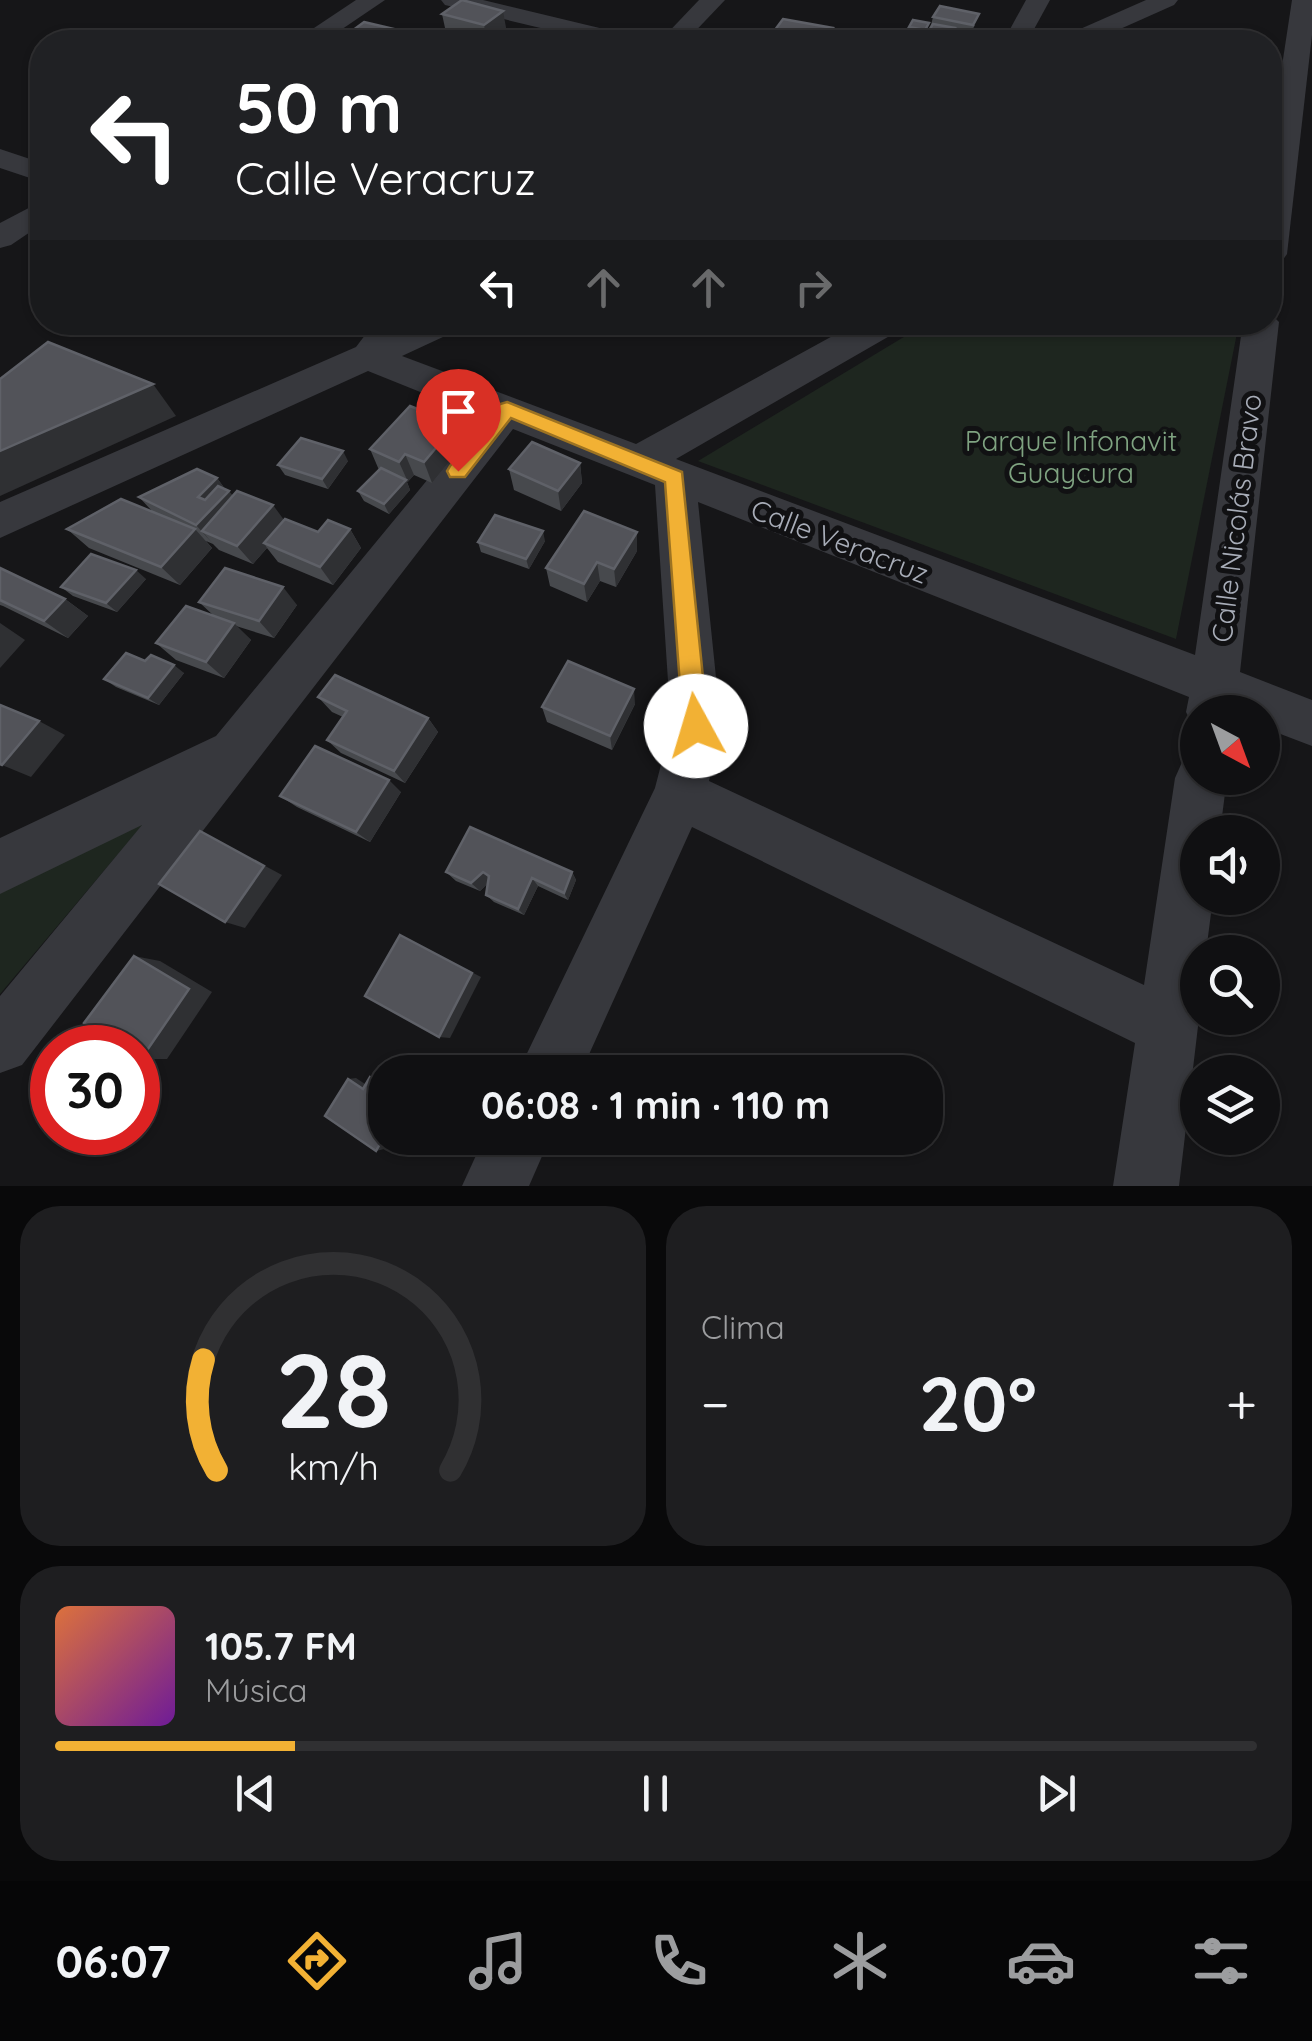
<!DOCTYPE html>
<html lang="es">
<meta charset="utf-8">
<style>
body{margin:0;font-family:Quicksand,sans-serif;background:#1e1e20;color:#f1f3f6;height:100vh;display:flex;flex-direction:column;font-size:38px;white-space:nowrap}
*{box-sizing:border-box;margin:0}
p{font-size:32px;color:#9c9d9f}
.icon{flex:none;width:55px;height:55px;fill:none;stroke:currentColor;stroke-width:2;stroke-linecap:round;stroke-linejoin:round}
.map{position:relative;height:1186px;overflow:hidden}
.panel{display:flex;flex-direction:column;gap:20px;padding:20px;background:#09090a;flex:1}
.panel>*{flex:none}
.guide{position:absolute;left:30px;top:30px;width:1252px;height:305px;border-radius:40px;box-shadow:0 2px 8px #0004,0 0 0 2px #303032;background:#202124;color:#fff;overflow:hidden}
.needle{width:65px;rotate:139deg}
.controls{position:absolute;left:1180px;top:695px;display:grid;gap:20px}
.controls a{display:grid;place-items:center;width:100px;height:100px;border-radius:50%;background:#101012;box-shadow:0 2px 8px #0004,0 0 0 2px #303032;font-size:50px}
.speed{position:absolute;left:30px;top:1025px;display:flex;gap:20px;font-size:50px;font-weight:700;text-align:center}
.speed>*{display:grid;place-content:center;width:130px;height:130px;border-radius:50%;background:#101012;box-shadow:0 2px 8px #0004,0 0 0 2px #303032;line-height:1}
.speed .limit{border:15px solid #d22;background:#fff;color:#111}
.pin{position:absolute;display:grid;place-items:center;width:85px;height:85px;color:#fff;margin:-102px -42px;border-radius:50% 50% 50% 0;rotate:-45deg;box-shadow:0 0 10px #0007}
.pin .icon{rotate:45deg}
.me{position:absolute;width:110px;margin:-55px;rotate:354deg;stroke-linejoin:round;filter:drop-shadow(0 0 8px #0008)}
.turn{display:flex;align-items:center;gap:35px;height:210px;padding:0 40px;font-size:45px}
.turn .icon{width:130px;height:130px;stroke-width:2.5}
.turn b{display:block;font-size:70px;line-height:85px}
.lanes{display:flex;align-items:center;height:95px;padding:0 40px;background:#0003;justify-content:center;gap:50px;direction:ltr}
.lanes .off{opacity:.35}
.big{font-size:75px;font-weight:800;line-height:1.1}
.panel .card{flex:1;display:flex;flex-direction:column;justify-content:center;gap:15px;min-width:0;padding:0 35px;border-radius:40px;background:#1e1e20}
.panel .dial{align-items:center;gap:0}
.dial svg{height:260px;overflow:visible;fill:none;stroke:#303032;stroke-width:7;stroke-linecap:round;text-anchor:middle}
.dial text{fill:#f1f3f6;stroke:none}
.song{display:flex;align-items:center;gap:30px}
.cover{width:120px;height:120px;border-radius:15px;background:linear-gradient(135deg,hsl(20 70% 55%),hsl(280 70% 35%))}
.played{height:10px;border-radius:5px;background:linear-gradient(90deg,#f2b134 20%,#303032 20%)}
.keys{display:flex;justify-content:space-around;direction:ltr}
.heat{display:flex;justify-content:space-between;align-items:center;font-size:55px;direction:ltr}
.panel .tiles{flex:1;display:grid;gap:20px;grid-template-columns:1fr 1fr}
.card:last-child{grid-column:span 2}
.trip{position:absolute;left:368px;top:1055px;width:575px;height:100px;border-radius:40px;background:#101012;box-shadow:0 2px 8px #0004,0 0 0 2px #303032;font-weight:800;line-height:100px;text-align:center}
.tab-bar{display:flex;height:160px;justify-content:space-around;align-items:center;background:#060607;color:#9c9d9f}
.tab-bar .icon{width:70px;height:70px}
.tab-bar .active{color:#f2b134}
.tab-bar b{font-size:45px;color:#f1f3f6}
.map>svg:first-child{display:block}
.green{fill:#1e261f}
.lines{fill:none;stroke-linecap:round;stroke-linejoin:round}
.minor{fill:#37383d;fill-rule:evenodd}
.wall{fill:#47494d}
.shaded-wall{fill:#2f3033}
.building{fill:#525359;stroke:#5f6168;stroke-width:2.5}
.route{fill:#f2b134;stroke:#9d7322;stroke-width:2.5}
.labels{text-anchor:middle;dominant-baseline:central;stroke-width:10;stroke-linejoin:round;paint-order:stroke}
.park-label{font-size:28px;fill:#7fa381;stroke:#111113}
.street-label{font-size:28px;fill:#a8adb8;stroke:#111113}
</style>
<div class="map">
<svg width="1312" height="1186" viewBox="0 0 1312 1186">
<rect width="100%" height="100%" fill="#161618"/>
<g class="green">
<polygon points="927,323 1239,323 1176,639 698,461"/>
<polygon points="167,796 0,994 0,879"/>
</g>
<g class="lines">
<g class="minor">
<polygon points="356,0 385,0 323,42 293,42"/>
<polygon points="441,0 483,0 637,37 641,42 599,42 445,5"/>
<polygon points="699,0 725,0 685,42 659,42"/>
<polygon points="1026,0 1050,0 1027,42 1003,42"/>
<polygon points="1146,0 1178,0 1174,5 1091,42 1058,42 1062,37"/>
<polygon points="1292,0 1312,0 1312,35 1287,254 1282,261 1270,264 1270,145"/>
<polygon points="0,149 42,163 42,182 0,168"/>
<polygon points="42,201 42,224 11,245 0,248 0,223"/>
<polygon points="1270,313 1279,322 1240,672 1312,700 1312,746 1262,727 1262,712 1198,712 1198,730 1194,728 1186,712 1189,697 698,502 721,726 709,781 1144,985 1175,778 1183,760 1198,754 1198,778 1227,778 1220,832 1198,832 1198,898 1213,898 1206,952 1198,952 1199,1018 1179,1186 1113,1186 1135,1043 692,827 581,1072 518,1072 655,788 671,726 655,485 513,429 22,1065 0,1073 0,996 142,825 0,894 0,838 216,736 480,416 368,371 0,538 0,502 356,347 375,322 462,322 458,330 402,356 636,444 858,322 904,322 900,330 676,459 1195,655 1243,322 1270,322"/>
<polygon points="484,1138 550,1138 529,1186 462,1186"/>
</g>
</g>
<g class="wall">
<polygon points="462,0 507,33 494,42 469,42 447,37 442,14"/>
<polygon points="933,17 975,25 969,36 954,33 950,42 924,42 930,29"/>
<polygon points="364,22 405,42 337,42"/>
<polygon points="929,23 922,41 906,38 909,27"/>
<polygon points="456,424 463,445 432,483 414,475 407,482 410,490 389,514 364,501 358,491 379,470 370,449"/>
<polygon points="348,461 328,489 285,475 278,465"/>
<polygon points="580,463 582,483 561,511 514,490 509,469"/>
<polygon points="217,478 225,489 233,496 284,520 318,532 350,529 361,548 333,585 278,562 267,548 253,564 219,550 213,544 206,541 212,548 180,585 89,548 67,529 152,511 139,497"/>
<polygon points="545,541 529,569 481,552 478,542"/>
<polygon points="637,551 616,587 600,581 587,602 550,586 546,568"/>
<polygon points="0,568 65,599 88,616 68,638 3,606 0,605"/>
<polygon points="146,579 117,612 73,596 61,587"/>
<polygon points="199,602 297,605 274,638 236,626 251,640 224,678 176,660 156,643 214,616"/>
<polygon points="145,661 184,673 159,705 116,687 104,679"/>
<polygon points="318,697 428,718 438,732 405,783 341,753 327,740 343,717 332,712"/>
<polygon points="635,704 612,750 547,722 542,707"/>
<polygon points="401,792 370,842 297,807 280,796"/>
<polygon points="446,872 572,872 576,880 568,900 538,886 524,915 494,902 486,895 487,884 480,891 456,881"/>
</g>
<g class="shaded-wall">
<polygon points="503,11 507,33 494,42 487,42 484,25"/>
<polygon points="402,31 405,42 391,42 390,41"/>
<polygon points="153,384 176,416 0,496 0,451"/>
<polygon points="456,424 463,445 432,483 424,462"/>
<polygon points="343,451 348,461 328,489 322,479"/>
<polygon points="405,454 414,475 408,482 399,462"/>
<polygon points="580,463 582,483 561,511 558,491"/>
<polygon points="217,478 228,493 229,491 245,511 202,531 213,544 196,525 198,497"/>
<polygon points="406,480 410,490 389,514 384,504"/>
<polygon points="273,505 287,524 264,543 267,548 253,564 237,546"/>
<polygon points="195,529 212,548 180,585 161,567"/>
<polygon points="350,529 361,548 333,585 320,567"/>
<polygon points="543,531 545,541 529,569 526,559"/>
<polygon points="637,532 637,551 616,587 614,569"/>
<polygon points="597,562 600,581 587,602 584,584"/>
<polygon points="136,570 146,579 117,612 106,603"/>
<polygon points="283,587 297,605 274,638 259,621"/>
<polygon points="65,599 88,616 68,638 44,621"/>
<polygon points="0,623 25,640 0,668"/>
<polygon points="234,623 251,640 224,678 206,662"/>
<polygon points="174,665 184,673 159,705 148,698"/>
<polygon points="634,689 635,704 612,750 610,736"/>
<polygon points="428,718 438,732 405,783 394,771"/>
<polygon points="39,721 65,735 31,777 2,765"/>
<polygon points="389,780 401,792 370,842 356,832"/>
<polygon points="200,831 282,875 245,928 225,922"/>
<polygon points="483,872 491,881 480,891 471,883"/>
<polygon points="572,872 576,880 568,900 564,893"/>
<polygon points="532,878 538,886 524,915 518,909"/>
<polygon points="400,935 481,977 450,1038 439,1037"/>
<polygon points="134,956 160,961 212,992 167,1059 141,1059"/>
<polygon points="378,1076 385,1081 385,1087 370,1077"/>
<polygon points="356,1078 371,1088 363,1089 348,1079"/>
<polygon points="385,1135 385,1138 390,1138 384,1149 376,1151"/>
</g>
<g class="building">
<polygon points="462,0 503,11 484,25 442,14"/>
<polygon points="940,6 979,14 973,25 933,17"/>
<polygon points="783,19 833,28 828,38 835,39 833,42 811,40 810,42 766,42"/>
<polygon points="913,20 929,23 925,30 909,27"/>
<polygon points="364,22 402,31 390,41 375,37 367,42 337,42"/>
<polygon points="933,24 955,28 948,42 925,37"/>
<polygon points="48,342 153,384 0,451 0,379"/>
<polygon points="410,406 456,424 424,462 405,454 399,462 370,449"/>
<polygon points="301,438 343,451 322,479 278,465"/>
<polygon points="532,442 580,463 558,491 509,469"/>
<polygon points="381,468 406,480 384,504 358,491"/>
<polygon points="197,469 217,478 198,497 205,500 218,486 229,491 196,525 139,497"/>
<polygon points="237,491 273,505 237,546 202,531"/>
<polygon points="121,499 195,529 161,567 67,529"/>
<polygon points="584,511 637,532 614,569 597,562 584,584 546,568"/>
<polygon points="495,515 543,531 526,559 478,542"/>
<polygon points="285,519 318,532 328,520 350,529 320,567 264,543"/>
<polygon points="91,554 136,570 106,603 61,587"/>
<polygon points="0,568 65,599 44,621 0,600"/>
<polygon points="225,568 283,587 259,621 199,602"/>
<polygon points="186,606 234,623 206,662 156,643"/>
<polygon points="126,653 145,661 151,655 174,665 148,698 104,679"/>
<polygon points="568,661 634,689 610,736 542,707"/>
<polygon points="335,675 428,718 394,771 327,740 347,711 318,697"/>
<polygon points="0,705 39,721 2,765 0,764"/>
<polygon points="315,746 389,780 356,832 280,796"/>
<polygon points="470,827 572,872 564,893 532,878 518,909 486,895 489,876 483,872 471,883 446,872"/>
<polygon points="200,831 264,866 225,922 159,884"/>
<polygon points="400,935 472,973 439,1037 365,996"/>
<polygon points="134,956 189,989 141,1059 138,1057 138,1048 123,1048 84,1023"/>
<polygon points="370,1077 385,1087 385,1135 376,1151 325,1116 348,1079 363,1089"/>
</g>
<polygon class="route" points="507,402 682,472 708,726 705,735 696,738 687,735 683,726 665,482 511,418 465,477 450,477 447,471 450,466 500,404"/>
<g class="labels">
<g class="park-label">
<text x="1071" y="440">Parque Infonavit<tspan x="1071" dy="32">Guaycura</tspan></text>
</g>
<g class="street-label">
<text transform="translate(1236 518) rotate(-83)">Calle Nicolás Bravo</text>
<text transform="translate(840 541) rotate(21)">Calle Veracruz</text>
</g>
</g>
</svg>
<div class="controls">
<a><svg class="needle" viewBox="-14 -14 28 28"><path d="M0-13l5 13h-10z" fill="#e53935"/><path d="M0 13l5-13h-10z" fill="#9c9d9f"/></svg></a>
<a><svg class="icon" aria-label="sound" viewBox="0 0 24 24"><path d="M4 9h4l5-4v14l-5-4H4zM17 9q2 3 0 6"/></svg></a>
<a><svg class="icon" aria-label="search" viewBox="0 0 24 24"><circle cx="10" cy="10" r="6"/><path d="M15 15l6 6"/></svg></a>
<a><svg class="icon" aria-label="layers" viewBox="0 0 24 24"><path d="M12 4l9 5-9 5-9-5zM3 14l9 5 9-5"/></svg></a>
</div>
<div class="speed"><div class="limit">30</div></div>
<div class="pin" style="left:458px;top:471px;background:#d93025"><svg class="icon" aria-label="arrive" viewBox="0 0 24 24"><path d="M6 21V4h12l-3 4 3 4H6"/></svg></div>
<svg class="me" style="left:696px;top:726px" viewBox="-20 -20 40 40"><circle r="19" fill="#fff"/><path d="M0-13L10 11 0 6-10 11z" fill="#f2b134"/></svg>
<div class="trip">06:08 · 1 min · 110 m</div>
<div class="guide">
<div class="turn"><svg class="icon" aria-label="left" viewBox="0 0 24 24"><path d="M17 20v-9H6M10 6l-5 5 5 5"/></svg><div><b>50 m</b>Calle Veracruz</div></div>
<div class="lanes"><svg class="icon" aria-label="left" viewBox="0 0 24 24"><path d="M17 20v-9H6M10 6l-5 5 5 5"/></svg><svg class="icon off" aria-label="ahead" viewBox="0 0 24 24"><path d="M12 20V5M6 11l6-6 6 6"/></svg><svg class="icon off" aria-label="ahead" viewBox="0 0 24 24"><path d="M12 20V5M6 11l6-6 6 6"/></svg><svg class="icon off" aria-label="right" viewBox="0 0 24 24"><path d="M7 20v-9h11M14 6l5 5-5 5"/></svg></div>
</div>
</div>
<section class="panel">
<div class="tiles">
<div class="card dial"><svg viewBox="0 0 100 80">
<path d="M14 69A42 42 0 1 1 86 69"/>
<path d="M14 69A42 42 0 0 1 10 35" stroke="#f2b134"/>
<text x="50" y="56" font-size="32" font-weight="700">28</text>
<text x="50" y="72" font-size="11">km/h</text>
</svg></div>
<div class="card"><p>Clima</p>
<div class="heat"><a>−</a><b class="big">20°</b><a>+</a></div>
</div>
<div class="card">
<div class="song"><i class="cover"></i><div><b>105.7 FM</b><p>Música</p></div></div>
<div class="played"></div>
<div class="keys"><svg class="icon" aria-label="previous" viewBox="0 0 24 24"><path d="M18 5L8 12l10 7zM5 5v14"/></svg><svg class="icon" aria-label="pause" viewBox="0 0 24 24"><path d="M8 5v14M16 5v14"/></svg><svg class="icon" aria-label="next" viewBox="0 0 24 24"><path d="M6 5l10 7-10 7zM19 5v14"/></svg></div>
</div>
</div>
</section>
<nav class="tab-bar">
<b>06:07</b>
<svg class="icon active" aria-label="directions" viewBox="0 0 24 24"><path d="M12 3l9 9-9 9-9-9zM9 14v-3h6M13 9l2 2-2 2"/></svg>
<svg class="icon" aria-label="music" viewBox="0 0 24 24"><path d="M9 18V5l10-2v13"/><circle cx="6" cy="18" r="3"/><circle cx="16" cy="16" r="3"/></svg>
<svg class="icon" aria-label="phone" viewBox="0 0 24 24"><path d="M5 4h4l2 5-3 2q2 4 5 5l2-3 5 2v4C11 20 4 13 5 4z"/></svg>
<svg class="icon" aria-label="climate" viewBox="0 0 24 24"><path d="M12 3v18M4 7l16 10M4 17L20 7"/></svg>
<svg class="icon" aria-label="car" viewBox="0 0 24 24"><path d="M5 17H2v-5l4-1 3-4h7l3 4 3 1v5h-3M9 17h6M6 11h13"/><circle cx="7" cy="17" r="2"/><circle cx="17" cy="17" r="2"/></svg>
<svg class="icon" aria-label="filters" viewBox="0 0 24 24"><path d="M4 7h16M4 17h16"/><circle cx="9" cy="7" r="2"/><circle cx="15" cy="17" r="2"/></svg>
</nav>
